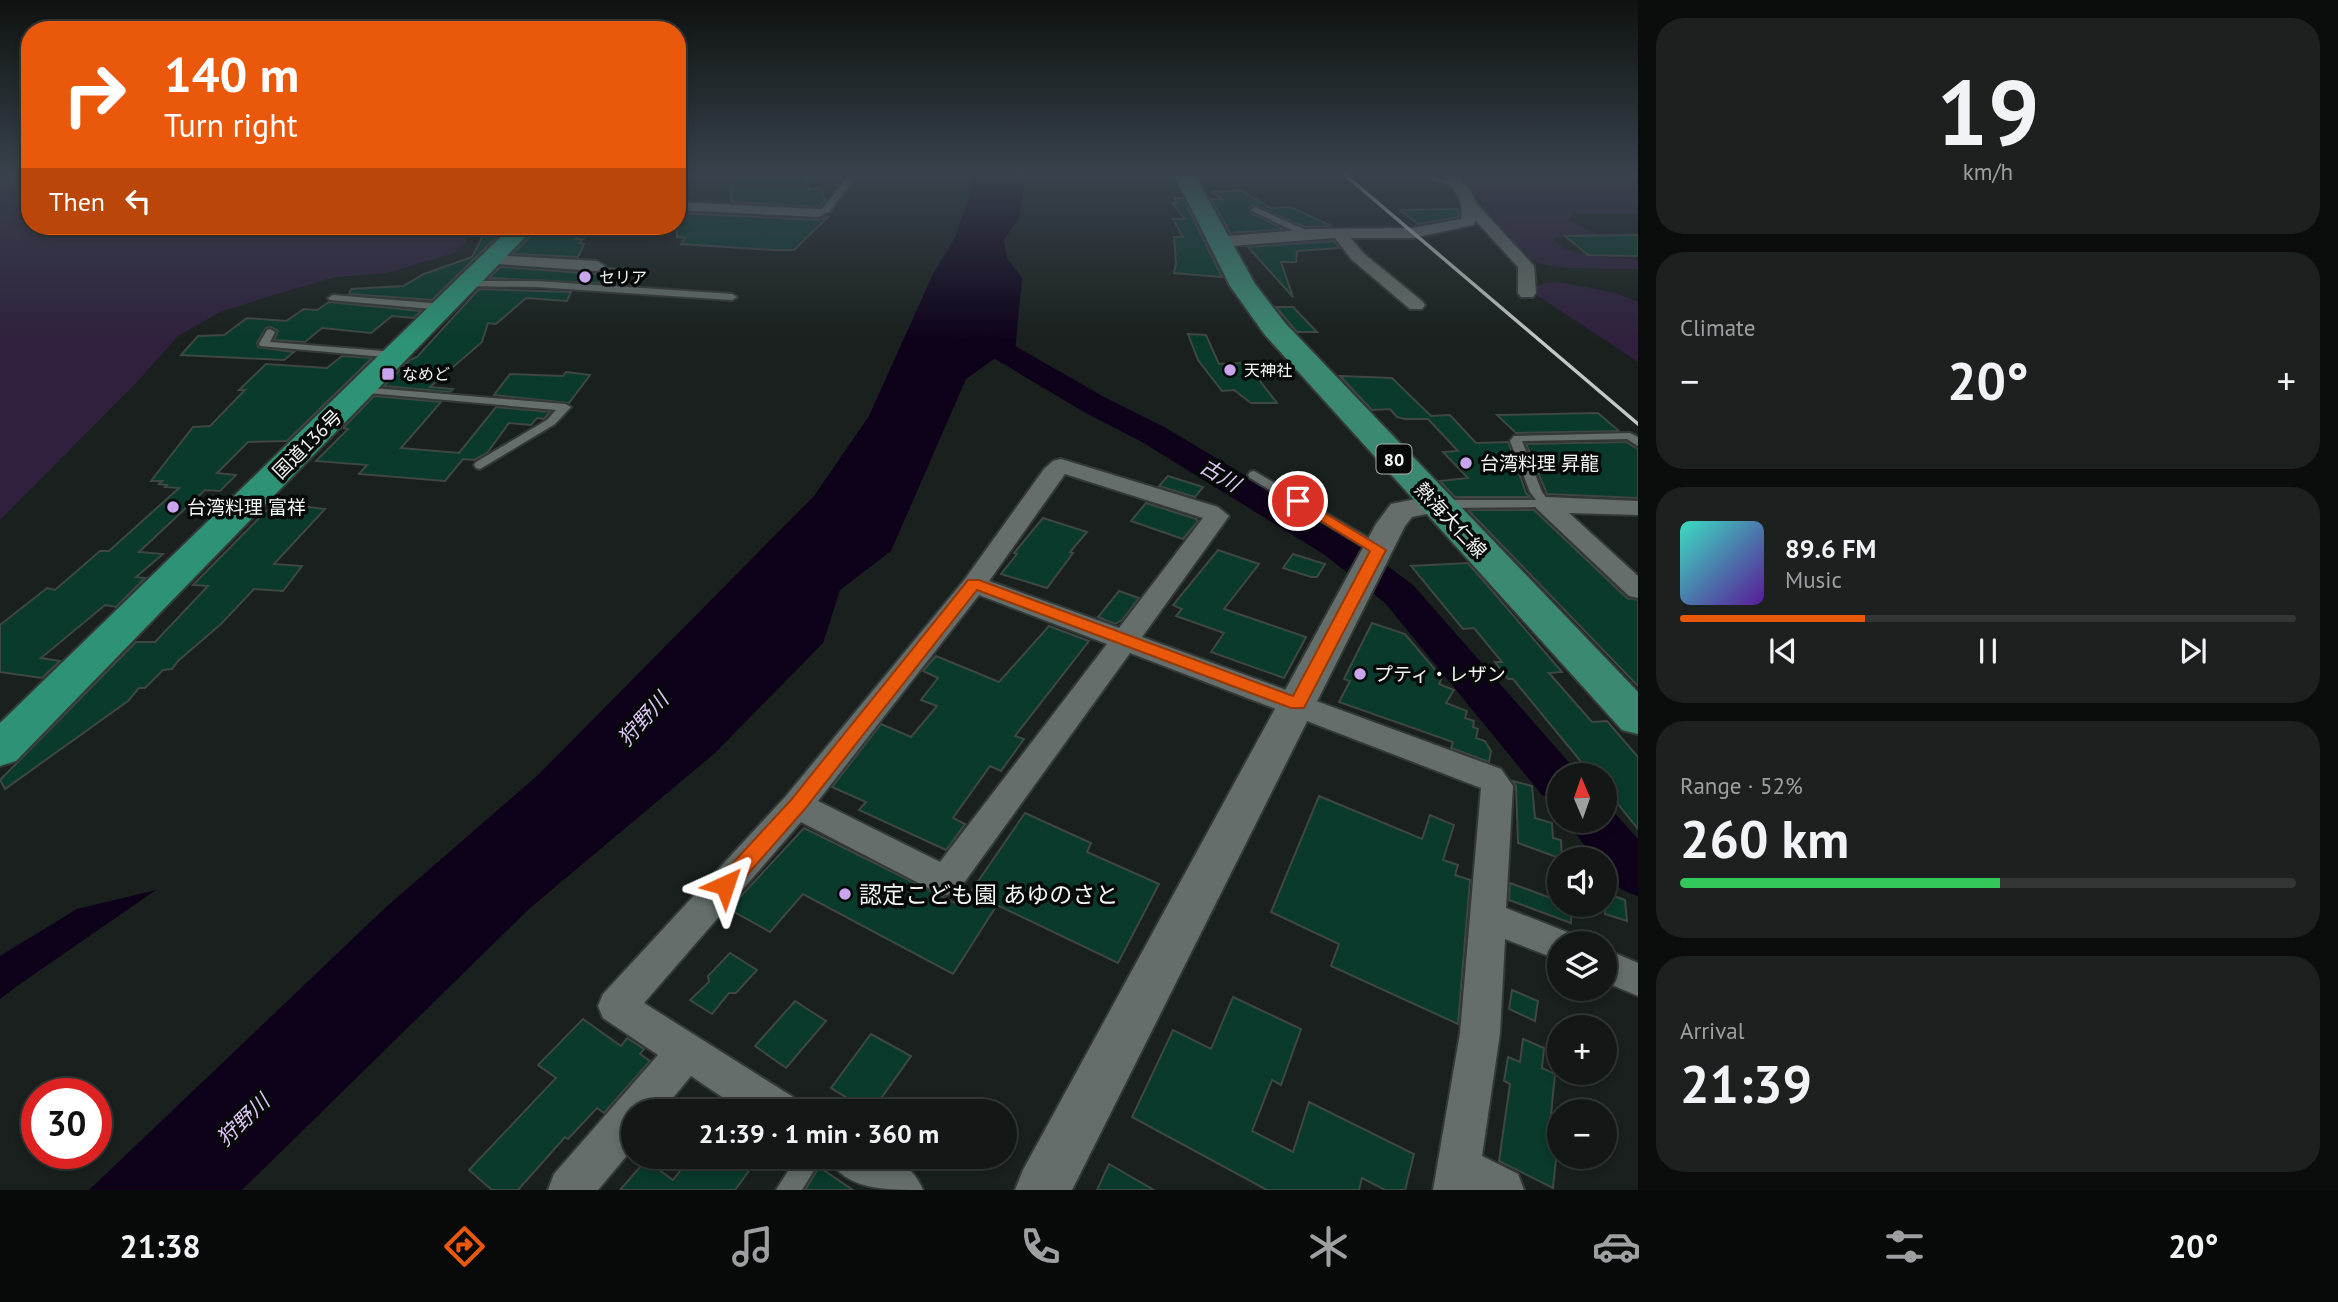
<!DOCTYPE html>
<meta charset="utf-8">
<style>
body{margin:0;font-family:"PT Sans","Noto Sans JP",sans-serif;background:#1c211f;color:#f1f3f6;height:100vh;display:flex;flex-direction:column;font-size:26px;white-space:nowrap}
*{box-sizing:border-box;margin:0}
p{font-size:23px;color:#9da0a1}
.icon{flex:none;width:38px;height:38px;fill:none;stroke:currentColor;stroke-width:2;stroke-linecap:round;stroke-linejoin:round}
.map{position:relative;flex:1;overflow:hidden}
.drawer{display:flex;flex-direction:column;gap:18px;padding:18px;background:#0a0d0c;width:700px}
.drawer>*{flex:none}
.top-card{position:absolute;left:21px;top:21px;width:665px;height:214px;border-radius:28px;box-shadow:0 4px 10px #0003,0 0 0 2px #323735;background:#ea580c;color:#fff;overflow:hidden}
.needle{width:46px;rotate:358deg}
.tools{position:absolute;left:1547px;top:763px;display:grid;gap:14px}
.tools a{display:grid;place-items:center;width:70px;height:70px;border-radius:50%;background:#131816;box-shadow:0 4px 10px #0003,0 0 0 2px #323735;font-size:35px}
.speed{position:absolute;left:21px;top:1078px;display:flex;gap:14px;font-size:35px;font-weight:700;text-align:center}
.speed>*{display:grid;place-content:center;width:91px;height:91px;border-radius:50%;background:#131816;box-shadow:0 4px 10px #0003,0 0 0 2px #323735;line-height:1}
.speed .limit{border:10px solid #d22;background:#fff;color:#111}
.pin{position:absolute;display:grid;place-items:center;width:60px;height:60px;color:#fff;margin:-30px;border:4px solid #fff;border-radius:50%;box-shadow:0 2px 7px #0007}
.me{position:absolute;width:77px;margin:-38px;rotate:42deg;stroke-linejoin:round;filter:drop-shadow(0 0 5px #0008)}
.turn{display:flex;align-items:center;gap:24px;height:147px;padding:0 28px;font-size:32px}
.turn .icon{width:91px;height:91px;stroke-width:2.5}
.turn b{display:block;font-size:49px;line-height:60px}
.then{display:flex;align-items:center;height:66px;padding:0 28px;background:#0003;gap:14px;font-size:26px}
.big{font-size:52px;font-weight:600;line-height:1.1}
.drawer .widget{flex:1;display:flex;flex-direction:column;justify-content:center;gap:10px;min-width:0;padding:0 24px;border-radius:28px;background:#1c211f}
.drawer .dial{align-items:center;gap:0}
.dial b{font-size:91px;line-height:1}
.song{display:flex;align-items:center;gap:21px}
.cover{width:84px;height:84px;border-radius:10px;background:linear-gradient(135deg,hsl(170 70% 55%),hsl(270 70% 35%))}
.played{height:7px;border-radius:4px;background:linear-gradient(90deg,#ea580c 30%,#323735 30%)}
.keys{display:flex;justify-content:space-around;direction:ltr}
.heat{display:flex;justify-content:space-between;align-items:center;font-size:38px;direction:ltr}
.charge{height:10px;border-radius:5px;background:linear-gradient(90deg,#34c759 52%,#323735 0)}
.trip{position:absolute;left:621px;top:1099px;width:396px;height:70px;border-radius:35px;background:#131816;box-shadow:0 4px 10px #0003,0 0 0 2px #323735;font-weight:600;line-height:70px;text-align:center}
.tab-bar{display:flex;height:112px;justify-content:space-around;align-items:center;background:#080a09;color:#9da0a1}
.tab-bar .icon{width:49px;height:49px}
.tab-bar .active{color:#ea580c}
.tab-bar b{font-size:32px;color:#f1f3f6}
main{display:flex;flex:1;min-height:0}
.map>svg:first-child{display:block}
.green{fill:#2f213d}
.water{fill:#0e021a}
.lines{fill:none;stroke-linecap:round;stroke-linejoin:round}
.stream{stroke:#0e021a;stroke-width:4.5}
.river{fill:#0e021a;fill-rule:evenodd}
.building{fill:#093a2c;stroke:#3f4743;stroke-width:2}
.service-casing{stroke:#343937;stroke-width:4}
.minor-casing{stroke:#343937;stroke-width:4}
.tertiary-casing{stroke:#343937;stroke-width:4}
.primary-casing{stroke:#343937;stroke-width:4}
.trunk-casing{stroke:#343937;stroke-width:4}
.service{fill:#656e6a;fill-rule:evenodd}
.minor{fill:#656e6a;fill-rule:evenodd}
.tertiary{fill:#656e6a;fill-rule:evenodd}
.primary{fill:#3c8973;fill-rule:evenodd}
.trunk{fill:#2e9276;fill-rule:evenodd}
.rail{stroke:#c3c8c5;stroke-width:3.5}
.route{fill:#ea580c;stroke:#983908;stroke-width:2}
.poi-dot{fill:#c9a5ee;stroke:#060908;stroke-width:2.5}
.labels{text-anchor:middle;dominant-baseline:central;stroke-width:7;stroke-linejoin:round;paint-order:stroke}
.far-poi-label{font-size:16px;fill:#f1f6f3;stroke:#060908;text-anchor:start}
.shield{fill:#060908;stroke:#aaafac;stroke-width:2}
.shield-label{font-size:18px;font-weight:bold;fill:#f1f6f3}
.street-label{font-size:19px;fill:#f1f6f3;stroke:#060908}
.poi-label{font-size:19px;fill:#f1f6f3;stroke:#060908;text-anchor:start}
.water-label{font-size:21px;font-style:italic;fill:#dec7f7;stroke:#060908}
.near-poi-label{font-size:23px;fill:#f1f6f3;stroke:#060908;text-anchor:start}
</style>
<main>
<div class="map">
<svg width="1638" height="1190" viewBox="0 0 1638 1190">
<rect width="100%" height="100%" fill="#19201d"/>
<g class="green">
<polygon points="0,174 30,174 30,226 472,226 466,242 451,254 387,273 335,277 267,297 220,312 178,336 138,381 0,520"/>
<path d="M1465 174H1622L1638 178V213H1570L1571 221 1597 235 1553 238C1563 259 1617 256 1638 260V269L1566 268 1541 264 1523 256 1485 217 1482 202 1465 180Z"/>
<polygon points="1559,282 1616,293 1638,302 1638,362 1538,296 1533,288 1544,283"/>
</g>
<g class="water">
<polygon points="975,174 1026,174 1020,216 1004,240 1007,258 1022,278 1015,352 994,359 966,379 891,551 840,590 823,643 715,753 530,908 242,1190 89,1190 385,908 538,775 814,496 869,416 933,274 956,236"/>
<polygon points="156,890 20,984 0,999 0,956 77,909"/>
</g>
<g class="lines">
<polyline class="stream" points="1615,174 1638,179"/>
<g class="river">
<polygon points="965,321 975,323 1106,398 1166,428 1351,539 1413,585 1580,775 1559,775 1559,800 1542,795 1385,603 1325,555 1142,442 1084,412 955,335 951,329 955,323"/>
<path d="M1605 806 1610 808 1638 839V896C1619 890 1605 881 1605 859H1594L1567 821H1605Z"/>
</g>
</g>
<g class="building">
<polygon points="730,174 805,174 809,189 821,188 825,201 819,207 732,202"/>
<polygon points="1240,190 1271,208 1290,207 1332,226 1305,227 1254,205 1249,208 1251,213 1283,229 1230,233 1211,199 1222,199 1212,192"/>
<polygon points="1174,198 1183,198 1222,277 1174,273 1176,263 1174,237 1183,237 1173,219 1185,219 1172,203 1177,203"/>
<polygon points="1458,209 1459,217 1418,224 1400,210"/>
<polygon points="677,213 818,220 829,216 794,250 773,250 681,244 685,238 677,237"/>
<polygon points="488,226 508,226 432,300 349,294 351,289 403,286 424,274 472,257"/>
<polygon points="547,226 587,226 575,239 583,239 579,243 584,244 578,257 513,254 533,233 540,233"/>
<polygon points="1638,235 1638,256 1588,255 1565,236"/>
<polygon points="1334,241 1340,248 1297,251 1296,262 1281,262 1293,297 1248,247"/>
<polygon points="500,267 597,274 606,268 627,269 616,284 489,278"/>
<polygon points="479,289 571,292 567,301 526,298 496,324 488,323 482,342 430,387 453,389 450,392 384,386 410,360 417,357"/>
<polygon points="329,302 421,311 413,318 392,316 371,333 322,328 305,342 274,340 278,331 271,327 266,328 257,343 258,347 294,352 284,360 181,355 198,336 224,335 247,318 286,321 304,309 317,310"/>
<polygon points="1276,307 1293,307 1317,332 1297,332"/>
<polygon points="1188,334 1206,335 1219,364 1241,363 1245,368 1250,368 1277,403 1251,403 1234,390 1222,391 1198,360"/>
<polygon points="342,356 372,358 287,441 248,442 217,473 236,475 220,491 205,490 139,552 163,554 136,577 145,578 116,607 105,605 41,658 60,661 42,678 0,672 0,625 47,588 55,590 100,551 109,551 179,488 165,487 167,485 159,484 162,481 151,481 193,427 210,426 245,390 239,390 266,364 327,368"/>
<polygon points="566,372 590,375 569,403 494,395 510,374 563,376"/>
<polygon points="1340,376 1392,378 1431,416 1450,415 1476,443 1508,442 1526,493 1530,497 1455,497 1440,481 1468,478 1443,452 1458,451 1428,419 1405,419 1397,417 1390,409 1372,410"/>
<polygon points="374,396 441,402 401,448 459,453 496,407 550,412 544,419 537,418 531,425 509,423 487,453 474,460 463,459 445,481 359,474 367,465 316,461 348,429 343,428"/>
<polygon points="1598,413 1619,431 1516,433 1497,415"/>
<polygon points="1626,442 1638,449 1638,498 1547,494 1526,444"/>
<polygon points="1168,476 1203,487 1195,497 1159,486"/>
<polygon points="274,503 325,509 274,564 302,566 283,591 254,589 221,624 178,661 172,669 163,670 145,688 139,688 128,701 5,789 0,780 136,642 155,642 208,586 193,585"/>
<polygon points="1146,503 1196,519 1198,521 1183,539 1131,521"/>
<polygon points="1468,510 1534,510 1627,598 1638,600 1638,686"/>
<polygon points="1043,518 1087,532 1070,552 1073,553 1047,588 1001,574 1017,554 1014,553"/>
<polygon points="1218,550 1259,564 1224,609 1306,637 1284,678 1211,652 1224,633 1176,616 1182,609 1173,605"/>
<polygon points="1293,554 1325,564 1317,577 1311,577 1283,568"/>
<polygon points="1468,563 1562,672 1549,673 1592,722 1607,721 1638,757 1638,829 1605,788 1605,775 1595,775 1587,769 1513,679 1508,679 1495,662 1502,662 1474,628 1463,629 1411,566"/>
<polygon points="1119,591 1139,598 1122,620 1115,624 1098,617"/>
<polygon points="1372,623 1405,634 1442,678 1439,684 1454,690 1446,703 1467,711 1465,718 1474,721 1473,727 1478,729 1476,738 1485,741 1491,751 1489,762 1451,748 1453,742 1339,702 1350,681 1344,679"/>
<polygon points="1049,626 1089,641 1015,736 1024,739 1001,771 990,766 953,818 965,824 946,850 859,810 866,802 832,787 881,724 911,737 937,706 921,700 938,678 923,671 936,656 999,682"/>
<polygon points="1513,781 1532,786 1535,818 1552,823 1553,838 1561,840 1562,859 1518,843 1516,786"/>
<polygon points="1319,796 1422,839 1430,815 1454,825 1443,860 1458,865 1455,875 1470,880 1458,1024 1331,966 1339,944 1271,912"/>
<polygon points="1025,813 1091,843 1087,852 1159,884 1118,963 997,905 953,974 803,894 770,932 729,909 804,828 961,906"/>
<polygon points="1510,883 1559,901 1559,905 1572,905 1571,923 1509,900"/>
<polygon points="1605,893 1625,900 1627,921 1605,914"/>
<polygon points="730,953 757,970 736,993 729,993 712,1014 690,1000 709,982 708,976"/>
<polygon points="1512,990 1538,1001 1535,1021 1509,1009"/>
<polygon points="1233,997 1301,1029 1281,1085 1272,1080 1252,1131 1293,1152 1309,1102 1414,1154 1405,1190 1385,1190 1362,1178 1359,1190 1267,1190 1132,1117 1173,1030 1211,1049"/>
<polygon points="795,1001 826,1021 786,1068 755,1046"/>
<polygon points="583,1019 621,1046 627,1038 644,1049 640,1054 650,1061 604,1113 597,1108 568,1139 565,1137 518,1190 492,1190 469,1170 556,1078 538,1065"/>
<polygon points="871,1034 911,1056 872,1111 868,1111 831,1088"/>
<polygon points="1523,1039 1544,1048 1542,1068 1555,1074 1549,1135 1558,1139 1553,1188 1499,1161 1510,1084 1504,1081 1508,1057 1520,1062"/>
<polygon points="691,1157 759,1157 735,1190 620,1190 646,1160 673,1180"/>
<polygon points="1109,1164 1154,1190 1097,1190"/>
<polygon points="819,1167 853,1190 805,1190"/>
</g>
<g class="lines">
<g class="service-casing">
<g id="service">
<polygon points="850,174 858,174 829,212 815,215 815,211 823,208"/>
<polygon points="1407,174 1420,174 1463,185 1459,187"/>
<polygon points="1255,207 1310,232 1311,234 1304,236 1252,211 1251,209"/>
<polygon points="467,281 537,281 732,294 737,297 732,300 537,287 464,286 462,284"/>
<polygon points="333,295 443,304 448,307 443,310 330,300 328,298"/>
<polygon points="270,329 275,332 270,342 396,352 401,355 396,358 260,346 259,344 267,330"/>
<polygon points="361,387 565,404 571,407 555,424 480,469 476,468 474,465 476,462 547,420 556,410 357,392 356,390"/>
<polygon points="1630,433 1638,437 1638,446 1627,439 1522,441 1542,492 1551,504 1549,507 1438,508 1432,504 1438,500 1536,500 1530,492 1510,441 1514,436"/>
<polygon points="1254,471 1384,547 1386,550 1379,554 1374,553 1250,478 1248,475 1250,472"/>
<polygon points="797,1157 822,1157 802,1190 776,1190"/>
</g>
</g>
<g class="minor-casing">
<g id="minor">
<path d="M1442 174H1456L1470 190 1477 204 1534 266 1536 293 1533 297H1521L1518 293V267L1476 221 1473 225 1413 238H1351L1363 253 1422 301 1425 305 1422 309H1410L1351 259 1335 238 1218 247 1210 242 1218 237 1309 229 1413 228 1461 219C1465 199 1454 189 1442 174Z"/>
<polygon points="1627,174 1638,174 1638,179 1629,177"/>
<polygon points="677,202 818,209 825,213 818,217 677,210"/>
<polygon points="490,255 597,261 605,266 597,271 484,263 482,260"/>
<path d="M1061 459 1218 507 1229 516 1142 637 1501 769 1513 786 1506 908 1572 934 1576 943H1559V960L1505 939 1500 1033 1482 1156 1518 1174 1524 1190H1433L1460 1033 1481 788 1130 653 958 891 946 895 934 891 801 822 644 1003 793 1097 799 1111H743L691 1076 662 1111H634V1147L598 1190H548L554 1174 658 1055 603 1018 598 1006 603 994 786 796 965 579 1044 469 1053 461ZM1065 474 1203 518 1119 628 989 581ZM979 595 1107 644 940 862 818 801Z"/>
<polygon points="1545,497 1638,501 1638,515 1569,513 1638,576 1638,598 1629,596 1537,509 1533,504 1537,499"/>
<polygon points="1605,949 1638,963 1638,996 1605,982"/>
<path d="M828 1157C865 1157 906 1148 923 1190 886 1190 844 1190 828 1157Z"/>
</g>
</g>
<g class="tertiary-casing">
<polygon id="tertiary" points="1435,495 1446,498 1450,504 1446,510 1412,517 1405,526 1072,1190 1015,1190 1023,1170 1376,524 1391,504"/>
</g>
<g class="primary-casing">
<polygon id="primary" points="1174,174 1194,174 1255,284 1285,323 1638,692 1638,734 1622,730 1265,335 1230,286"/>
</g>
<g class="trunk-casing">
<polygon id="trunk" points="512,226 536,226 16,761 0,766 0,723"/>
</g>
<use href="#service" class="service"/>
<use href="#minor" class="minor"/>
<use href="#tertiary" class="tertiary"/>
<use href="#primary" class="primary"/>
<use href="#trunk" class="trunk"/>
<polyline class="rail" points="1344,174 1638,424"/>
</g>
<linearGradient id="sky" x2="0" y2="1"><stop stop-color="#0e1210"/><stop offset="0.51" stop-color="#38424c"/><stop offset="1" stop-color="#38424c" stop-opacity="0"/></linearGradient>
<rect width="1638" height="340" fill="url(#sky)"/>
<polygon class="route" points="1298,497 1386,550 1304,708 1291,708 977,590 804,810 733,891 725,894 718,891 715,885 718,879 791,800 968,580 979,580 1293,696 1370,551 1293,504 1291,501"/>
<g class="poi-dot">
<circle cx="585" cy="277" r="7"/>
<circle cx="1230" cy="370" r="7"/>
<rect x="381" y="367" width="14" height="14" rx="3.5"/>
<circle cx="1466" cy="463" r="7"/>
<circle cx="173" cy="507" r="7"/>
<circle cx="1360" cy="674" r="7"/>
<circle cx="845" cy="894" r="7"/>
</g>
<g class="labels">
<g class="far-poi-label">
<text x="599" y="277">セリア</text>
<text x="1244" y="370">天神社</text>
<text x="402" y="374">なめど</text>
</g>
<rect class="shield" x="1376.5" y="444.5" width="35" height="29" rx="5"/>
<g class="shield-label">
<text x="1394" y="459">80</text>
</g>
<g class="street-label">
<text transform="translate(307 444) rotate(-45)">国道136号</text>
<text transform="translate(1451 520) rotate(47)">熱海大仁線</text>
</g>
<g class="poi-label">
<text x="1480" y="463">台湾料理 昇龍</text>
<text x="187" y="507">台湾料理 富祥</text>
<text x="1374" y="674">プティ・レザン</text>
</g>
<g class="water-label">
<text transform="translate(1220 475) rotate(31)">古川</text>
<text transform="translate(643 719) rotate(-48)">狩野川</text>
<text transform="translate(243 1120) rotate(-44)">狩野川</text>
</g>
<g class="near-poi-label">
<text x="859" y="894">認定こども園 あゆのさと</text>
</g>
</g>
</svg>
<div class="tools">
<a><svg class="needle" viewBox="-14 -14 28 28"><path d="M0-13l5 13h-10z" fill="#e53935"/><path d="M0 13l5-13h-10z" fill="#9da0a1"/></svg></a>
<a><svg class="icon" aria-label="sound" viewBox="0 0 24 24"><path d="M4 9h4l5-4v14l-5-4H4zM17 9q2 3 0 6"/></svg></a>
<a><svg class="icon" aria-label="layers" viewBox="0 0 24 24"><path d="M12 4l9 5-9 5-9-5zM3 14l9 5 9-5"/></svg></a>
<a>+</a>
<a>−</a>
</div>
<div class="speed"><div class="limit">30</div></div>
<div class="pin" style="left:1298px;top:501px;background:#d93025"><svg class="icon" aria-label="arrive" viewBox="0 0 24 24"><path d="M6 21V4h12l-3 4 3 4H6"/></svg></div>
<svg class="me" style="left:725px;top:885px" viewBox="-20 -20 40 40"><path d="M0-17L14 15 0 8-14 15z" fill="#ea580c" stroke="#fff" stroke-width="4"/></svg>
<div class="trip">21:39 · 1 min · 360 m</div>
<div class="top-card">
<div class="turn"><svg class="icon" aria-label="right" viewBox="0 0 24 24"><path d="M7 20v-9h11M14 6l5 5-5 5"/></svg><div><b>140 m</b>Turn right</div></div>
<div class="then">Then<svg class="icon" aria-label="left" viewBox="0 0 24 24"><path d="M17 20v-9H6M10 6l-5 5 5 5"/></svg></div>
</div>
</div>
<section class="drawer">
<div class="widget dial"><b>19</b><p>km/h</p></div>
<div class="widget"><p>Climate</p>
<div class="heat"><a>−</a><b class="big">20°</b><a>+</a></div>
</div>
<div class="widget">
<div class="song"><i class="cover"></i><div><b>89.6 FM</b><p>Music</p></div></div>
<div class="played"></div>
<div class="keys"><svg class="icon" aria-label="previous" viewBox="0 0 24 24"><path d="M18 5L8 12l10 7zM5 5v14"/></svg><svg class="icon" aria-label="pause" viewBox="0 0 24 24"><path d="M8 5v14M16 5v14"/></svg><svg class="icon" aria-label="next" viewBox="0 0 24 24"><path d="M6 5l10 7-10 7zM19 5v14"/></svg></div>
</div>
<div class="widget"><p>Range · 52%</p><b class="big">260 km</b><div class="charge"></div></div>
<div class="widget"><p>Arrival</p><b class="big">21:39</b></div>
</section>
</main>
<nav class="tab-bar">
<b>21:38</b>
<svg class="icon active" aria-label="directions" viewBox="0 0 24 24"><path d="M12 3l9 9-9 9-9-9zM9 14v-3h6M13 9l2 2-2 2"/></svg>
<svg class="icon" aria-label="music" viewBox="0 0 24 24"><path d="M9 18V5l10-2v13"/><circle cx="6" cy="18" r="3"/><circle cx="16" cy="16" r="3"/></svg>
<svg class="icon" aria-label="phone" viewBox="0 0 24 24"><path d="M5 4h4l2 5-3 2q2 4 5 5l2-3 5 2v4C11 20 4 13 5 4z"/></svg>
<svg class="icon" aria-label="climate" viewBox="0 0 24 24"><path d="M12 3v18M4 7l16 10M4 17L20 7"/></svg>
<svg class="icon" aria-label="car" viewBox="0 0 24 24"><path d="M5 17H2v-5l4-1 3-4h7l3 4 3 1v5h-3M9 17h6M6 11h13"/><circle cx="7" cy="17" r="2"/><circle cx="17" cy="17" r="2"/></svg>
<svg class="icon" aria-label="filters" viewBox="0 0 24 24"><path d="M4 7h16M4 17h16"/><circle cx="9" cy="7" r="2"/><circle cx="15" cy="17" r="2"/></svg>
<b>20°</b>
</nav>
